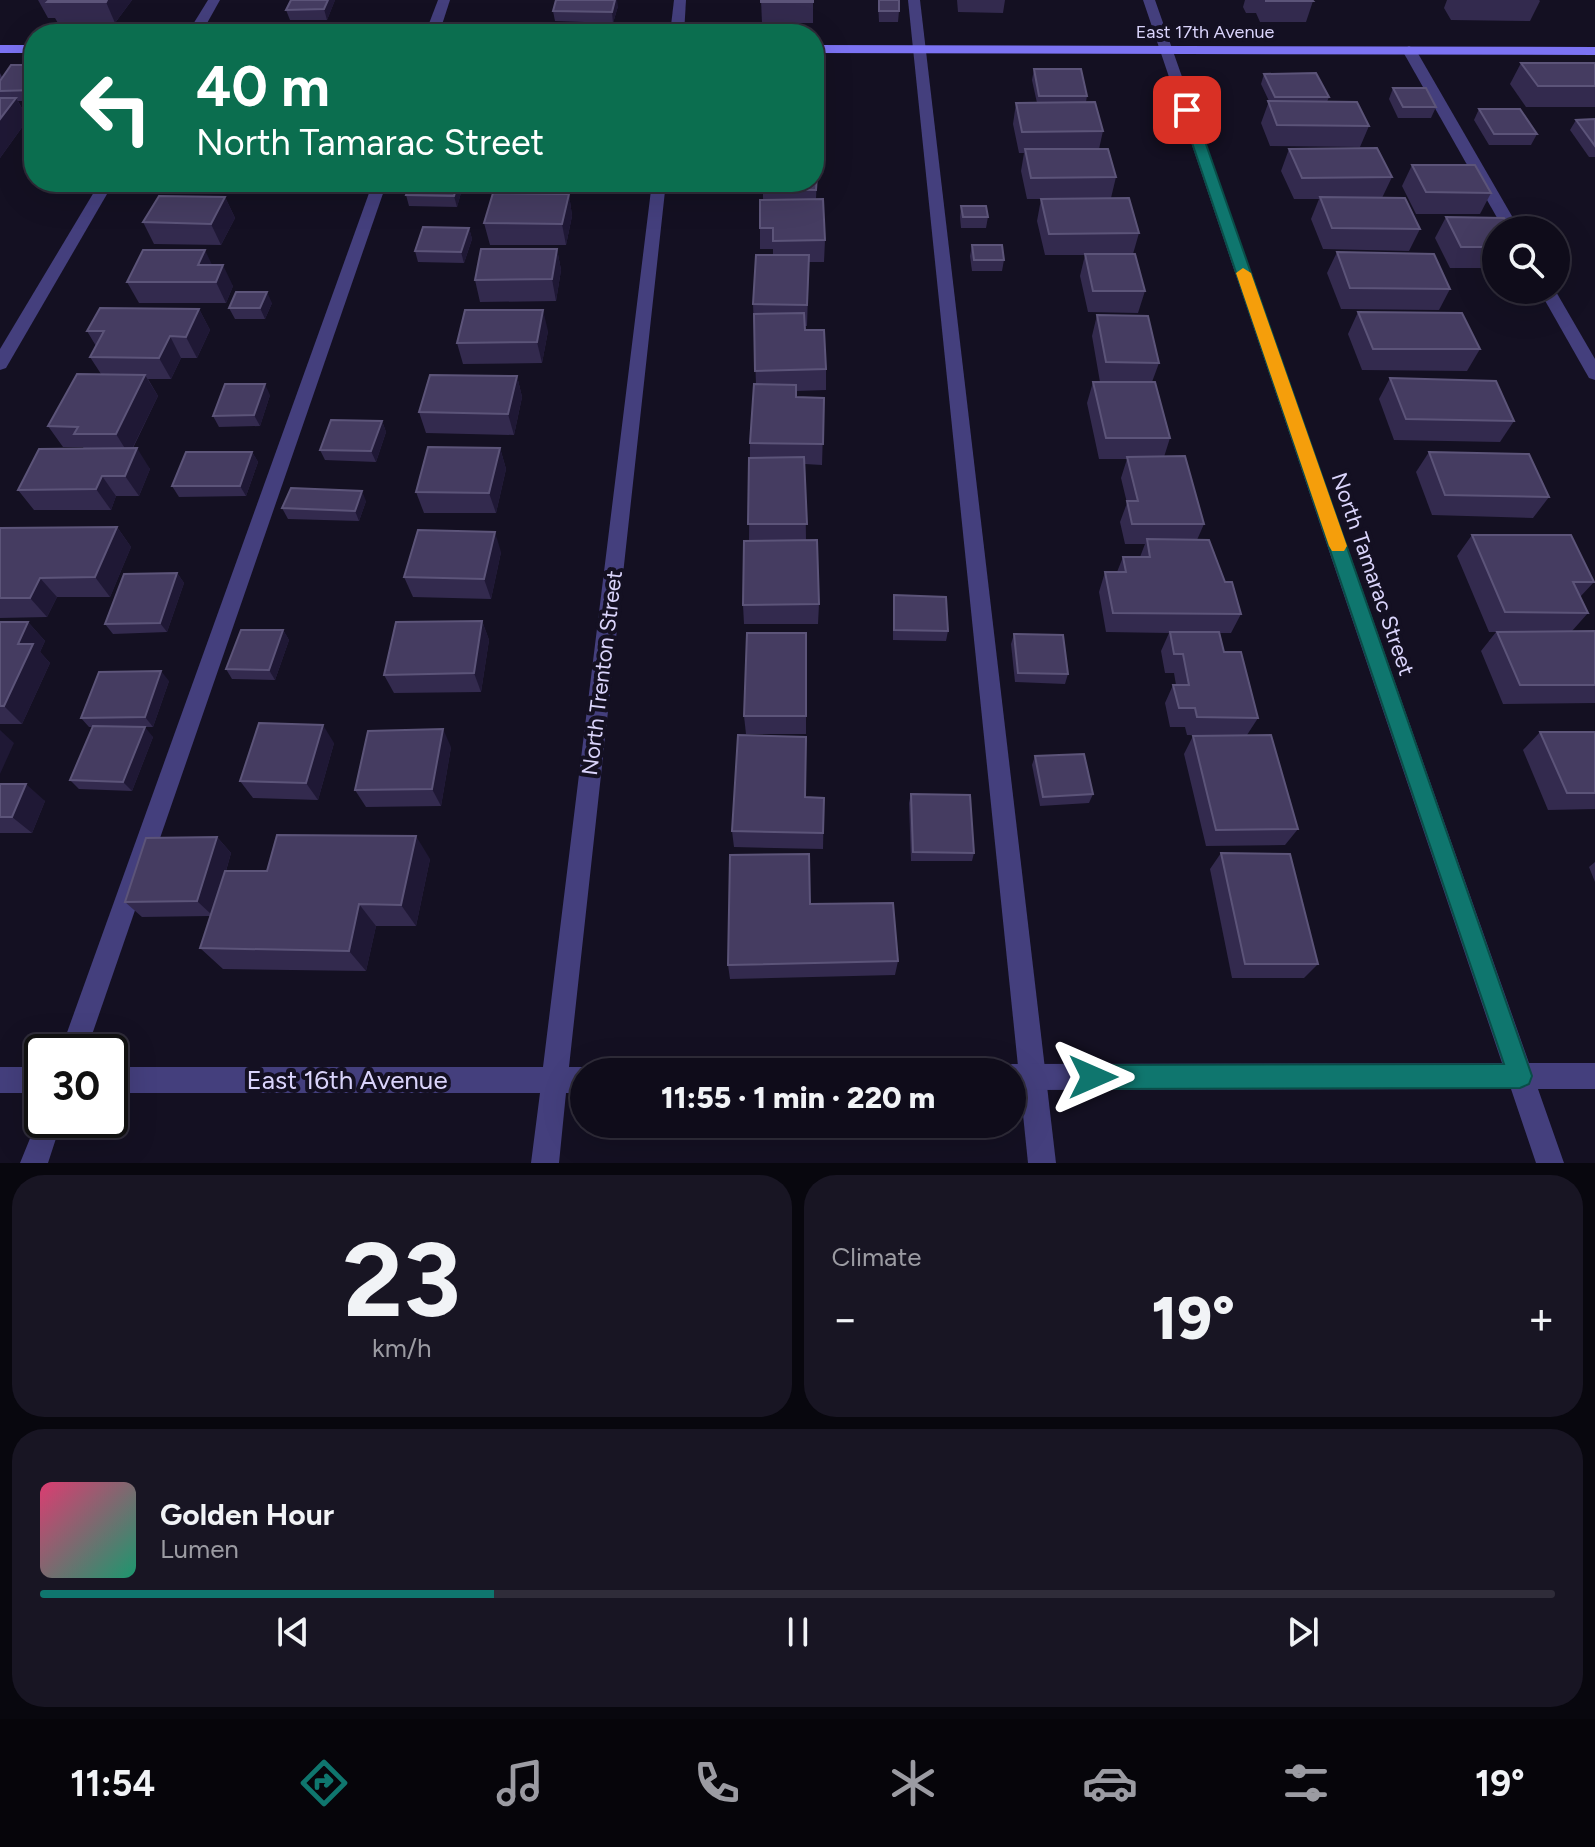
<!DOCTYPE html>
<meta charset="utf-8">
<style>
body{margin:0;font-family:Figtree,sans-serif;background:#181523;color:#f1f3f6;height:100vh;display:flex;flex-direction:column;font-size:30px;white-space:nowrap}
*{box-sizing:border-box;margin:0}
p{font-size:26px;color:#9b9ba2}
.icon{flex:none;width:44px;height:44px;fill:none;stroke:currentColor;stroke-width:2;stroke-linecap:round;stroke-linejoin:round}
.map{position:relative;height:1163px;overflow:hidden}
.side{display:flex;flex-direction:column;gap:12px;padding:12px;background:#08070e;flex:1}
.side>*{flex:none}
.banner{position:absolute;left:24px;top:24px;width:800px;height:168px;border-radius:32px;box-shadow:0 8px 32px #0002,0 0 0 2px #2f2c39;background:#0b6e4f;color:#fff;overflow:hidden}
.controls{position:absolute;left:1482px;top:216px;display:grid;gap:16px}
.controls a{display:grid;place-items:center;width:88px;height:88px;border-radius:50%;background:#0f0c1a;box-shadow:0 8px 32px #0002,0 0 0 2px #2f2c39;font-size:40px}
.speed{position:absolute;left:24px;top:1034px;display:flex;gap:16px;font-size:40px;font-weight:700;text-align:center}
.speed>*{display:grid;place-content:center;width:104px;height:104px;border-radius:50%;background:#0f0c1a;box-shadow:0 8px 32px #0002,0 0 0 2px #2f2c39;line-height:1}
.speed .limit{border:4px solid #111;border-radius:12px;background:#fff;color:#111}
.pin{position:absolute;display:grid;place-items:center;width:68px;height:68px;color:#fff;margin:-34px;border-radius:16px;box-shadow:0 4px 12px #0006}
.me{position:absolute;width:88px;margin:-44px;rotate:90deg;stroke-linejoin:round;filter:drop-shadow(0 0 6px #0008)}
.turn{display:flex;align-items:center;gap:28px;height:168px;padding:0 40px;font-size:36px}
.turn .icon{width:104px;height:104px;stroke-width:2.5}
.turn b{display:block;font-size:56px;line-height:68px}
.big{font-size:60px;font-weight:800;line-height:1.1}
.side .card{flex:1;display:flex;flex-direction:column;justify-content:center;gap:12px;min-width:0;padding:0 28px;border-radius:32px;background:#181523}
.side .dial{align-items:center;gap:0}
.dial b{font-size:104px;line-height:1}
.song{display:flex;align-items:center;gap:24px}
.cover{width:96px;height:96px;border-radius:12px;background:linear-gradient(135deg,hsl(340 70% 55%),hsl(160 70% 35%))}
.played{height:8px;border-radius:4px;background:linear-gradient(90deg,#0f766e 30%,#2f2c39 30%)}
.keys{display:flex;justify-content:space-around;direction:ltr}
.heat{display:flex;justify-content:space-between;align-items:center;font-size:44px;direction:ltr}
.side .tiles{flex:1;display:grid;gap:12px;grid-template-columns:1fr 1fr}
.card:last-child{grid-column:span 2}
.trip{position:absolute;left:570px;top:1058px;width:456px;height:80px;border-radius:40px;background:#0f0c1a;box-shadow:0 8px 32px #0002,0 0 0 2px #2f2c39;font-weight:800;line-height:80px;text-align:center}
.menu{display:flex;height:128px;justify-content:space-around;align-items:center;background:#06050a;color:#9b9ba2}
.menu .icon{width:56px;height:56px}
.menu .current{color:#0f766e}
.menu b{font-size:36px;color:#f1f3f6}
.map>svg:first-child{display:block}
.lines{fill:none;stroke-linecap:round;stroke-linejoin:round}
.lane{fill:#443f7d;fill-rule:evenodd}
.street{fill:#443f7d;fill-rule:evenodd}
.secondary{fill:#7c73f3;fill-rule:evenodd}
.wall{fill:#332a4e}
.shaded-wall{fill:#1f1835}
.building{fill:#453c61;stroke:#5c5479;stroke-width:2}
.route{fill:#0f766e;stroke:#0a4d48;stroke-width:2}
.slow{fill:#f59e0b}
.labels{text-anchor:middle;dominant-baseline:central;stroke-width:8;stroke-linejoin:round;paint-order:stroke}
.far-street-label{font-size:18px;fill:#dad4fb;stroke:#141022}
.street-label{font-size:22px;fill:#dad4fb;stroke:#141022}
.near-street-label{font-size:26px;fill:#dad4fb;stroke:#141022}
</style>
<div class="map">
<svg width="1595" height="1163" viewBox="0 0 1595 1163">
<rect width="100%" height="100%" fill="#141022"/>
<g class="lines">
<g class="lane">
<polygon points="438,0 450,0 439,34 425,34"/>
<polygon points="908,0 920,0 1056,1163 1028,1163"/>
<polygon points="1409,46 1416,50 1520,230 1504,230 1402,50"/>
<polygon points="373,182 387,182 86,1052 60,1052"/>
<polygon points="1539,290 1555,290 1595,359 1595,380 1589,378"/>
<polygon points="42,1109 42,1120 62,1120 48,1163 20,1163"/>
</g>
<g class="street">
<polygon points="208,0 220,0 201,34 187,34"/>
<polygon points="674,0 686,0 684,34 670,34"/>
<polygon points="1143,0 1155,0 1529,1063 1595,1063 1595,1089 1538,1089 1564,1163 1536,1163 1511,1089 1012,1090 1012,1072 1001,1072 1003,1068 1012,1064 1502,1063"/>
<polygon points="100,182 114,182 6,368 0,370 0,349"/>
<polygon points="652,182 666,182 569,1067 584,1067 594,1072 584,1072 584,1093 566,1093 559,1163 531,1163 540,1093 110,1093 110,1067 543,1067"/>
<rect x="0" y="1067" width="42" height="26"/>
</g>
<g class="secondary">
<rect x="0" y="45" width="34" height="8"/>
<polygon points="814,45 1595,47 1595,55 814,53"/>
</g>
</g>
<g class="wall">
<polygon points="38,0 132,0 115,23 58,23 55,18 48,18"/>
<polygon points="291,0 335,0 327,20 290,20 286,10"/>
<polygon points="761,0 813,0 813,23 762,23"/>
<polygon points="878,0 899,11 898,22 879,22"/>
<polygon points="957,0 1005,0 1003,13 958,12"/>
<polygon points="1245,0 1312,0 1313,1 1306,22 1260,22 1256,13 1246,13 1243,7"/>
<polygon points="1447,0 1539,0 1540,1 1530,21 1451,20 1444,8"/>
<polygon points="618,6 613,23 555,21 553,11"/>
<polygon points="1521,63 1595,63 1595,107 1526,107 1510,84"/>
<polygon points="34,65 34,101 18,101 28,119 0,158 0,73 2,77"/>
<polygon points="1034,69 1087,96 1086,102 1103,131 1099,149 1116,177 1111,198 1139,233 1133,254 1145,291 1138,313 1088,312 1080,276 1085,255 1045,255 1037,221 1041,199 1077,199 1027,199 1021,171 1024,153 1019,153 1013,124 1016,103 1037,103 1032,80"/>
<polygon points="1264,74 1329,97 1327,102 1369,126 1360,147 1270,146 1261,123 1269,101 1261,84"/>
<polygon points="1393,88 1436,107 1431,118 1398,118 1389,99"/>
<polygon points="1479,109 1537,134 1531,145 1489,145 1474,120"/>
<polygon points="814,112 820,139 820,161 814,161"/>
<polygon points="1595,119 1595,157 1589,157 1570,130 1576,120"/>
<polygon points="1289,149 1392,177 1382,198 1420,229 1409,251 1323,249 1311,219 1319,199 1294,199 1281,171"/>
<polygon points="1412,165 1491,193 1480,214 1416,214 1402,186"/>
<polygon points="817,175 816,199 825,240 824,262 809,262 807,326 805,326 805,330 826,369 826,390 796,391 796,397 824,398 822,465 805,464 806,540 819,604 818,624 744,624 743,605 749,541 750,443 756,384 753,304 773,255 773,249 760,249 760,228 763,200 763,182"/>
<polygon points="180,182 263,182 260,190 184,191"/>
<polygon points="411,182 464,182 457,207 409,206 406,195"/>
<polygon points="500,182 577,182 575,193 503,192"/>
<polygon points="569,194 572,216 566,245 490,245 484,223"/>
<polygon points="225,197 235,218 221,245 154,244 143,222"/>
<polygon points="961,206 988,217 986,228 961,228 960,217"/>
<polygon points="1446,217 1496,230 1496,268 1450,268 1435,238"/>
<polygon points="469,228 472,239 464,263 418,262 415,251"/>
<polygon points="972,245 1004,260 1002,271 972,271 970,256"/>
<polygon points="557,249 561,270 556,301 480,302 475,280"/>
<polygon points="1337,252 1450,289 1439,310 1341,309 1327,273"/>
<polygon points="212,265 233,286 226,303 139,303 127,282"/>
<polygon points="272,303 265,319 235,319 229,308"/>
<polygon points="199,309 210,330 197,358 181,358 171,379 148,379 158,396 133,448 150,469 139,496 116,496 111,510 34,510 18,490 84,449 83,447 63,447 48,426 101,374 90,357 96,346 87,331"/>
<polygon points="1358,312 1480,349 1467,371 1362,370 1348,334"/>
<polygon points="1097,315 1159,363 1152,382 1170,438 1164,457 1204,524 1197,540 1225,582 1241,614 1231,633 1220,633 1224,652 1258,718 1247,735 1298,829 1285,845 1206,846 1184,754 1193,736 1224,736 1187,735 1185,727 1170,727 1165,703 1173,685 1176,685 1174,673 1165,673 1161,651 1169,633 1106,632 1099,592 1105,572 1117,572 1123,557 1140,557 1145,544 1125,544 1120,522 1127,503 1121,478 1127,459 1099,459 1087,403 1093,382 1100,382 1092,336"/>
<polygon points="548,331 542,363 463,364 457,343"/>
<polygon points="517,376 522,397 514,435 426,433 419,412"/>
<polygon points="1390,378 1514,421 1500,442 1394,440 1379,399"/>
<polygon points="270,395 260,426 219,427 213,416"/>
<polygon points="382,421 386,432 376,462 325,460 320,450"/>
<polygon points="500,448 506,469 496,513 424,513 416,492"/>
<polygon points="252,452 258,462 246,496 179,497 172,486"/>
<polygon points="1429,452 1549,497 1533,518 1432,515 1416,472"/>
<polygon points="366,501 359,521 288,519 282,508"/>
<polygon points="117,527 131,547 110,597 57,597 47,617 0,618 0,528"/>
<polygon points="1472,535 1594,582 1580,597 1588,613 1572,631 1595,631 1595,703 1503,704 1481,651 1496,632 1489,632 1457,556"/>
<polygon points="501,552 491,599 413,597 404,577"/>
<polygon points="177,573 184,583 167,632 113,634 105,624"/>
<polygon points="894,595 948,631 946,641 893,640 893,605"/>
<polygon points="482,621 489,640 481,692 394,693 384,675"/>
<polygon points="0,622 28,622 45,641 40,652 50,663 22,724 0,724"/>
<polygon points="283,630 289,640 275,680 232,679 226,669"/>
<polygon points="806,633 806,734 746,734 744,716"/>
<polygon points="1014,634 1068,674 1065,684 1015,682 1011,644"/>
<polygon points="169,681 153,727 128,727 153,737 132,791 79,789 70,780 93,727 89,727 81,718"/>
<polygon points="1540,732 1595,732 1595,809 1548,810 1523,750"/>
<polygon points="334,743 318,800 253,798 240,781"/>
<polygon points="451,747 441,806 366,807 355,790"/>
<polygon points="1035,756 1093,794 1089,803 1040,806 1032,765"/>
<polygon points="0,784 45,801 32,833 0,833"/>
<polygon points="911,794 974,853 972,861 911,861 909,803"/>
<polygon points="805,797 824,798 823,849 734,847 732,831"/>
<polygon points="217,837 231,853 226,871 267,871 430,859 416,926 376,926 366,971 223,969 200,948 210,916 142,917 125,902"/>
<polygon points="1221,853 1318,964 1304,978 1232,978 1210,869"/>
<polygon points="1595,862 1595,882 1589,867"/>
<polygon points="810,904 898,961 895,975 730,979 728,965"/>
</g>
<g class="shaded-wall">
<polygon points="107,0 132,0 115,23 106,2"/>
<polygon points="328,0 335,0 327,20 324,9"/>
<polygon points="615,0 617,0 618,6 613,23 612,12"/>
<polygon points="16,98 28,119 0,158 0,119"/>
<polygon points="257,182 263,182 260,190"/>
<polygon points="458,182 464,182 457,207 454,196"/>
<polygon points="573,182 577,182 575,193"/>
<polygon points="569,194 572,216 566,245 562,224"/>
<polygon points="225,197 235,218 221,245 211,224"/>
<polygon points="469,228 472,239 464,263 461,252"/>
<polygon points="557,249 561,270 556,301 552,279"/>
<polygon points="205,250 215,271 198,265"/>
<polygon points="223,265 233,286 226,303 216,282"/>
<polygon points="267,292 272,303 265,319 260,308"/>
<polygon points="199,309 210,330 197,358 186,337"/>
<polygon points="543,310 548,331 542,363 537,342"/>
<polygon points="170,336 181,358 171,379 159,358"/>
<polygon points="145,375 158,396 129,455 116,434"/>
<polygon points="517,376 522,397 514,435 508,414"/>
<polygon points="265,384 270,395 260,426 254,415"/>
<polygon points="382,421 386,432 376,462 371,451"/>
<polygon points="137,448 150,469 139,496 125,476"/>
<polygon points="500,448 506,469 496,513 489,493"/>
<polygon points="252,452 258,462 246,496 240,486"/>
<polygon points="102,476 116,496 111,510 96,489"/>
<polygon points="362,491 366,501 359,521 355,511"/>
<polygon points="117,527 131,547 110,597 95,577"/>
<polygon points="495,532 501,552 491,599 484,579"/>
<polygon points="177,573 184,583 167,632 160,623"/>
<polygon points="40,578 57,597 47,617 30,598"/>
<polygon points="482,621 489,640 481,692 474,673"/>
<polygon points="28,622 45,641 40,652 50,663 22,724 4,706 18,644"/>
<polygon points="283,630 289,640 275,680 269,670"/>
<polygon points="161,671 169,681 153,727 145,717"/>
<polygon points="323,725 334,743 318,800 306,783"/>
<polygon points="145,727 153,737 132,791 123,782"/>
<polygon points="443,729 451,747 441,806 432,789"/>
<polygon points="0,730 14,743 0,774"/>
<polygon points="26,784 45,801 32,833 12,817"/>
<polygon points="416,836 430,859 416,926 401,905"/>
<polygon points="217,837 231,853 213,916 197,901"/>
<polygon points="359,904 376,926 366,971 349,951"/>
</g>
<g class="building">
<polygon points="49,0 107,0 106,2 47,2"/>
<polygon points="291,0 328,0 324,9 286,10"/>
<polygon points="556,0 615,0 612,12 553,11"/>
<rect x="761" y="0" width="52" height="2"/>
<rect x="879" y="0" width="20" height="11"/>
<polygon points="1266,0 1312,0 1313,1 1266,1"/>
<polygon points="1521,63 1595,63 1595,86 1538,86"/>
<polygon points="11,65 34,65 34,90 0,91 0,81"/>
<polygon points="1034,69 1081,69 1087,96 1039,96"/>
<polygon points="1316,73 1329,97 1275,97 1264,74"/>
<polygon points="1393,88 1426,88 1436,107 1403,107"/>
<polygon points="0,98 16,98 0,119"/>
<polygon points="1268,101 1357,102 1369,126 1277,125"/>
<polygon points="1095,102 1103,131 1022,132 1016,103"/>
<polygon points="1479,109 1520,109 1537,134 1494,134"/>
<polygon points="814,112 820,112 820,139 814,140"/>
<polygon points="1595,119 1595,146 1576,120"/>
<polygon points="1377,148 1392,177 1302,178 1289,149"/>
<polygon points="1025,149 1108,149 1116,177 1031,178"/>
<polygon points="1412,165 1475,165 1491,193 1426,192"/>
<polygon points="814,175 817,175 816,190 763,189 763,182 814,182"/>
<polygon points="411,182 458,182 454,196 406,195"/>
<polygon points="493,193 569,194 562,224 484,223"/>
<polygon points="159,196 225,197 211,224 143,222"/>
<polygon points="1320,197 1405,198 1420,229 1332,228"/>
<polygon points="1129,198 1139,233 1049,234 1041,199"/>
<polygon points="823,199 825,240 773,241 773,228 760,228 760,200"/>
<polygon points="961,206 986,206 988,217 963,217"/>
<polygon points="1446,217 1504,218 1511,230 1496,230 1496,247 1461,247"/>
<polygon points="423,227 469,228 461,252 415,251"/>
<polygon points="972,245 1002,245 1004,260 974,260"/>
<polygon points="481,249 557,249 552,279 475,280"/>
<polygon points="143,250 205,250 198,265 223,265 216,282 127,282"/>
<polygon points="1337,252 1434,254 1450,289 1350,288"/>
<polygon points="1085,254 1135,254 1145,291 1093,291"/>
<polygon points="756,255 809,255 807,305 753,304"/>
<polygon points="236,292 267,292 260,308 229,308"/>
<polygon points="100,308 199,309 186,337 170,336 159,358 90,357 104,331 87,331"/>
<polygon points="465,310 543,310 537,342 457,343"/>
<polygon points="1358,312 1462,313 1480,349 1373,349"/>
<polygon points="804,313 805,330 824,330 826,369 755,371 754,314"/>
<polygon points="1097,315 1148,316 1159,363 1106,362"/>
<polygon points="77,374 145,375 116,434 74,434 78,427 48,426"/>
<polygon points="430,375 517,376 508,414 419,412"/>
<polygon points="1390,378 1496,381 1514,421 1406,419"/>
<polygon points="1093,382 1155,382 1170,438 1106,438"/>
<polygon points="225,384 265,384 254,415 213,416"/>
<polygon points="754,384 796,385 796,397 824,398 823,444 750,443"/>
<polygon points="331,420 382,421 371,451 320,450"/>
<polygon points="428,447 500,448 489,493 416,492"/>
<polygon points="137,448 125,476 102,476 96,489 18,490 39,449"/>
<polygon points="186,452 252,452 240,486 172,486"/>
<polygon points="1429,452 1529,454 1549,497 1445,495"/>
<polygon points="1185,456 1204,524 1132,524 1127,501 1138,501 1127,457"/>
<polygon points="804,457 807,524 748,524 749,458"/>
<polygon points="291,488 362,491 355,511 282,508"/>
<polygon points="117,527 95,577 40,578 30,598 0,598 0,528"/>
<polygon points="418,530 495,532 484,579 404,577"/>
<polygon points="1472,535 1571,535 1594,582 1573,582 1588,613 1505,612"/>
<polygon points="1147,539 1209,540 1225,582 1232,582 1241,614 1113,613 1105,572 1126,572 1123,557 1150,557"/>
<polygon points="817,540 819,604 743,605 744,541"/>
<polygon points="177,573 160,623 105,624 124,574"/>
<polygon points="894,595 946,597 948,631 894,630"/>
<polygon points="482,621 474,673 384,675 396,622"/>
<polygon points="0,622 28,622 18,644 33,644 4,706 0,706"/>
<polygon points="241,630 283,630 269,670 226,669"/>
<polygon points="1595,631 1595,685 1520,685 1497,632"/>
<polygon points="1170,632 1219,632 1224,652 1241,652 1258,718 1197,717 1195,708 1179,708 1173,685 1189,685 1183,654 1174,654"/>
<polygon points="747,633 806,633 806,716 744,716"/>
<polygon points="1014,634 1063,635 1068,674 1018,673"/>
<polygon points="161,671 145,717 81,718 99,672"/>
<polygon points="259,723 323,725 306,783 240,781"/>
<polygon points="93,726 145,727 123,782 70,780"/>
<polygon points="443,729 432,789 355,790 368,731"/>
<polygon points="1540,732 1595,732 1595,793 1567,793"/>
<polygon points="738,735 806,737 805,797 824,798 823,833 732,831"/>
<polygon points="1271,735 1298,829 1216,830 1193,736"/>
<polygon points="1084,754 1093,794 1043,797 1035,756"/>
<polygon points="0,784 26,784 12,817 0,817"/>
<polygon points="911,794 970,795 974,853 913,852"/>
<polygon points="277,835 416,836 401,905 359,904 349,951 200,948 225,871 267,871"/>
<polygon points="217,837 197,901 125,902 146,838"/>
<polygon points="1221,853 1290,854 1318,964 1245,964"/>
<polygon points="809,854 810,904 893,903 898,961 728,965 730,855"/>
</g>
<polygon class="route" points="1187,106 1194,110 1532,1076 1529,1084 1520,1088 1093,1089 1085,1085 1081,1077 1085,1068 1093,1065 1504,1064 1181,110"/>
<polygon class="slow" points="1243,268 1251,273 1347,546 1344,551 1332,551 1329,546 1236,273"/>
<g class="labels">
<g class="far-street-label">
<text x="1205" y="32">East 17th Avenue</text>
</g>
<g class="street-label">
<text transform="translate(1373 574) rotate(71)">North Tamarac Street</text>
<text transform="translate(602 673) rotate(-83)">North Trenton Street</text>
</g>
<g class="near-street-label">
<text x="347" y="1080">East 16th Avenue</text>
</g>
</g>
</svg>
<div class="controls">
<a><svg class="icon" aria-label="search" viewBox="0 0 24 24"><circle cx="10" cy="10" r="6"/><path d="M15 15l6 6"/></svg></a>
</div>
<div class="speed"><div class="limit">30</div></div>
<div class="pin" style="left:1187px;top:110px;background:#d93025"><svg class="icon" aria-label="arrive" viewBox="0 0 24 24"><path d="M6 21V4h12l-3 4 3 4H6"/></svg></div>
<svg class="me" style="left:1093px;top:1077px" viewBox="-20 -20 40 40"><path d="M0-17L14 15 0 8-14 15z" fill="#0f766e" stroke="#fff" stroke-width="4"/></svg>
<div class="trip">11:55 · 1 min · 220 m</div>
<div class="banner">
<div class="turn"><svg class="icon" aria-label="left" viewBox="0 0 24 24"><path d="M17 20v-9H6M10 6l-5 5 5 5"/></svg><div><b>40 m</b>North Tamarac Street</div></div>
</div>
</div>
<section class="side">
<div class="tiles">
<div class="card dial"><b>23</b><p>km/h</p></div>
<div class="card"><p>Climate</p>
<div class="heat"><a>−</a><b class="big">19°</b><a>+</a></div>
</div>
<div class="card">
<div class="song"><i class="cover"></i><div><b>Golden Hour</b><p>Lumen</p></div></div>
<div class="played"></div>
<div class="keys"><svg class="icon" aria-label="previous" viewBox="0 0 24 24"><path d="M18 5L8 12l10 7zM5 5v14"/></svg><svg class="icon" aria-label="pause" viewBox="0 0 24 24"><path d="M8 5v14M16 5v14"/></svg><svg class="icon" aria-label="next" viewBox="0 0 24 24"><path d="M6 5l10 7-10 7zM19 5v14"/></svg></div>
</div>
</div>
</section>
<nav class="menu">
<b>11:54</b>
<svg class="icon current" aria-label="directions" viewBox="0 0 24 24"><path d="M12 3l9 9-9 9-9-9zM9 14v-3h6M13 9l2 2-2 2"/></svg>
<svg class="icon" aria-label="music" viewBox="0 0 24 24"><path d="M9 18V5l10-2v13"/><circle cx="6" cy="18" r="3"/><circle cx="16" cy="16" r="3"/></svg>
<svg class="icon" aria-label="phone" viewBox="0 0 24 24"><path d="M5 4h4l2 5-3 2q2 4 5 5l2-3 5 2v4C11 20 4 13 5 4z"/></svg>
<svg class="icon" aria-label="climate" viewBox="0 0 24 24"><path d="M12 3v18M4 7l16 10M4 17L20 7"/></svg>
<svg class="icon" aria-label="car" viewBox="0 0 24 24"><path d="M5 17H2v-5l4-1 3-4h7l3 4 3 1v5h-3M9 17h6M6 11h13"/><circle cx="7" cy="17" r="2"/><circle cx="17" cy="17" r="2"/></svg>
<svg class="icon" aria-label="filters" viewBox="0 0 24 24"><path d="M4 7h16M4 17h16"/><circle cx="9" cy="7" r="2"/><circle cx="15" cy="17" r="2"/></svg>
<b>19°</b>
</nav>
